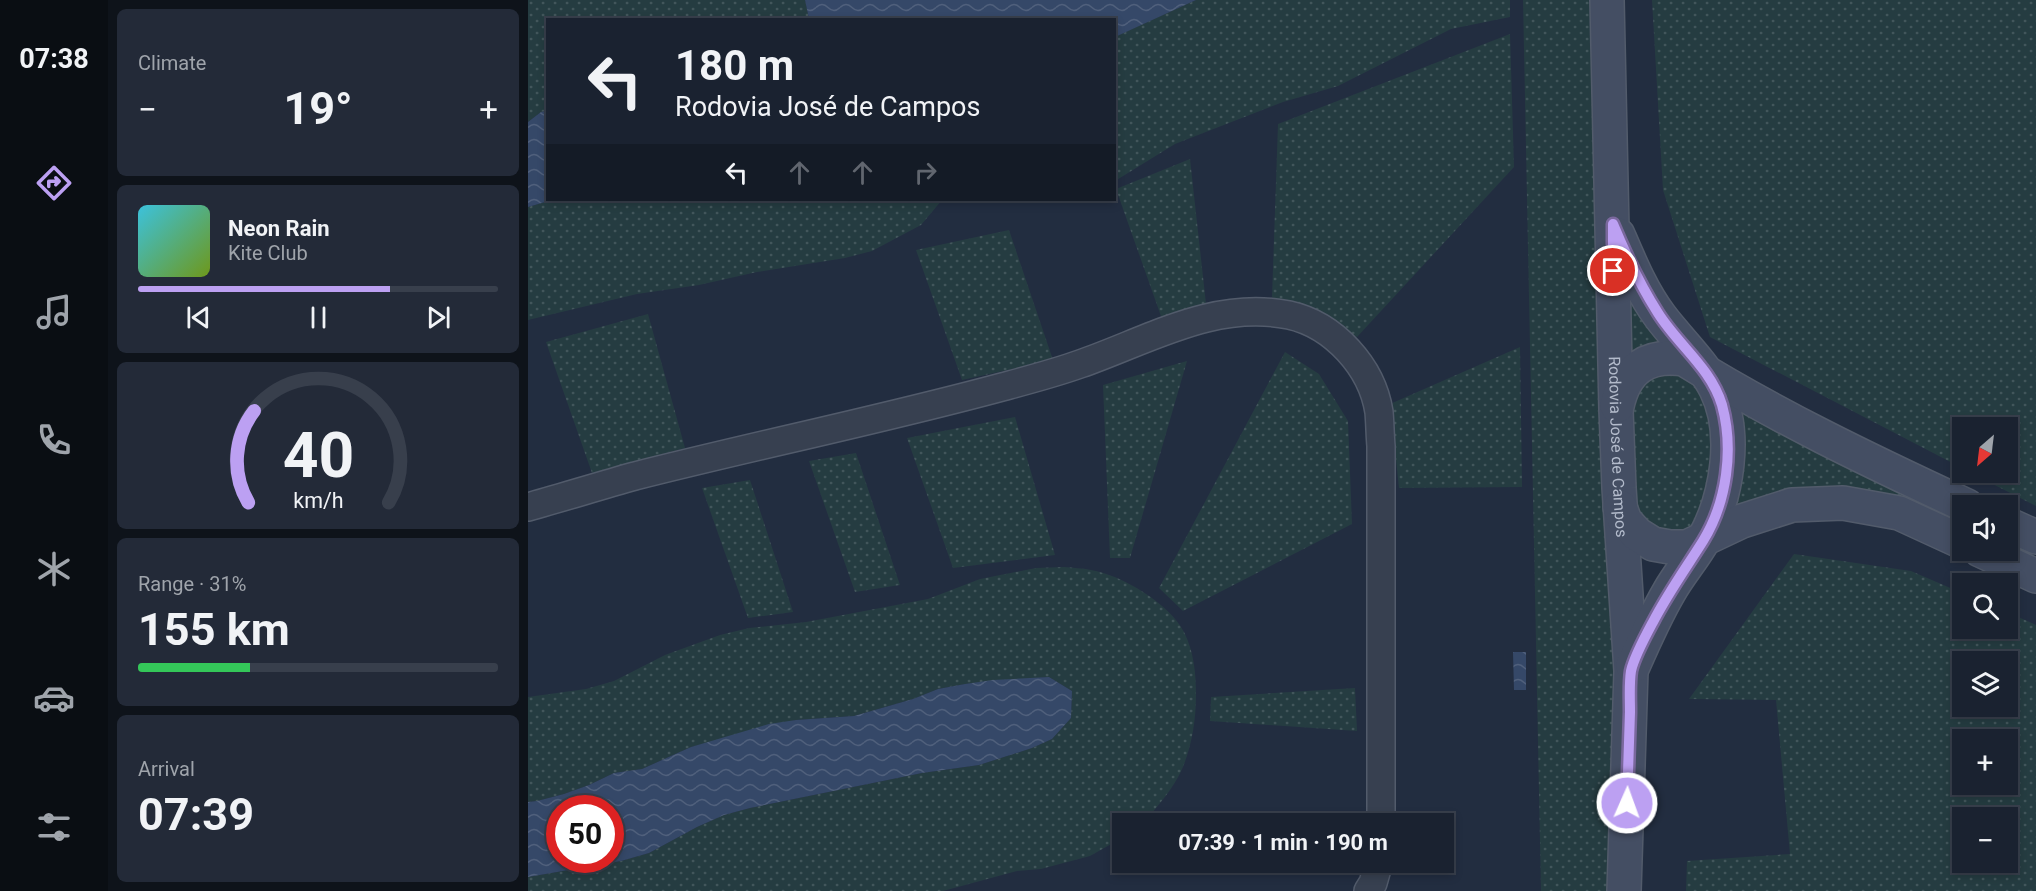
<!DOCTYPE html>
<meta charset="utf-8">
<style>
body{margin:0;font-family:Roboto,sans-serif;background:#232a38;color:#f1f3f6;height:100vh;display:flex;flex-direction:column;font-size:22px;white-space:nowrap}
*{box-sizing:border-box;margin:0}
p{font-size:20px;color:#9fa4ab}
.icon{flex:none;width:33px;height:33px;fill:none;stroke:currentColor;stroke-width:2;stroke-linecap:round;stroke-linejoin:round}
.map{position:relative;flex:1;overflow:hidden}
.drawer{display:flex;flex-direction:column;gap:9px;padding:9px;background:#0e131a;width:420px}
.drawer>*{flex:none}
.guide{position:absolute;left:18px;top:18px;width:570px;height:183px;border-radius:0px;box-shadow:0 3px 9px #0003,0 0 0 2px #383f4c;background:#1a2230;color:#f1f3f6;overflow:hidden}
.needle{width:39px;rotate:208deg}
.fabs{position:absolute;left:1424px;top:417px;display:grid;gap:12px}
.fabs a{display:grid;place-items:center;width:66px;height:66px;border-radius:0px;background:#1a2230;box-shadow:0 3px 9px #0003,0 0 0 2px #383f4c;font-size:30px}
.speed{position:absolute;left:18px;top:795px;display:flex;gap:12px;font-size:30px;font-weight:700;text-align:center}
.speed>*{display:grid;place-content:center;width:78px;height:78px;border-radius:50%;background:#1a2230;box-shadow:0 3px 9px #0003,0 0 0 2px #383f4c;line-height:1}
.speed .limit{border:9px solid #d22;background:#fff;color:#111}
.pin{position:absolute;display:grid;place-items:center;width:51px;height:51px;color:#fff;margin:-26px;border:3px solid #fff;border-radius:50%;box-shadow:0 2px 6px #0007}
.me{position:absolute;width:66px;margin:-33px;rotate:2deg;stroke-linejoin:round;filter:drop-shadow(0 0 4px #0008)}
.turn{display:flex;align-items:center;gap:21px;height:126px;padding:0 30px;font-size:27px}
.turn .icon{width:78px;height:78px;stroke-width:2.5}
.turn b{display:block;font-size:42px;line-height:51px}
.lanes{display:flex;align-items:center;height:57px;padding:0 30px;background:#0003;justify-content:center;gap:30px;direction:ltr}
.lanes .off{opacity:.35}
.big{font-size:45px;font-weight:700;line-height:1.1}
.drawer .card{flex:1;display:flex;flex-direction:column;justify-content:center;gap:9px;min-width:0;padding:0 21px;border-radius:9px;background:#232a38}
.drawer .dial{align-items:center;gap:0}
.dial svg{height:156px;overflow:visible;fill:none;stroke:#383f4c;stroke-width:7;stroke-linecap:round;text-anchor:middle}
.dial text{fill:#f1f3f6;stroke:none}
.song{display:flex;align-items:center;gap:18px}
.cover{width:72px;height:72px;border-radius:9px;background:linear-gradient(135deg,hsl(190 70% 55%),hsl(80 70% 35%))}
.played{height:6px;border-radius:3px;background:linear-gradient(90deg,#bca0f2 70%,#383f4c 70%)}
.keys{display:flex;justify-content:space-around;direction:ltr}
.heat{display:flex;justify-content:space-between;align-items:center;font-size:33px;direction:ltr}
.charge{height:9px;border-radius:4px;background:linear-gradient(90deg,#34c759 31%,#383f4c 0)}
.trip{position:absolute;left:584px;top:813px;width:342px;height:60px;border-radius:0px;background:#1a2230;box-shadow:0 3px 9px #0003,0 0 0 2px #383f4c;font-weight:700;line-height:60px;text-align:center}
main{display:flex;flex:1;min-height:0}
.menu{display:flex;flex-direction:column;width:108px;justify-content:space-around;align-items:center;background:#0a0e13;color:#9fa4ab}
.menu .icon{width:42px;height:42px}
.menu .active{color:#bca0f2}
.menu b{font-size:27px;color:#f1f3f6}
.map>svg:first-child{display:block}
.grass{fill:url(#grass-dots);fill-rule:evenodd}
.water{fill:url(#water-waves);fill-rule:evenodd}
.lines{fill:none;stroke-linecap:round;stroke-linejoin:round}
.street-casing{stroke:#525b6b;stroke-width:30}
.secondary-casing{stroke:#525b6b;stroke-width:36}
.street{stroke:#374050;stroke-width:27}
.secondary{stroke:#444e63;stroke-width:33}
.route-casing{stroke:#7a689d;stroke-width:15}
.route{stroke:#bca0f2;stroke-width:10}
.labels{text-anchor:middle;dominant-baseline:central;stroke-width:6;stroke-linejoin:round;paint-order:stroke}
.street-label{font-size:16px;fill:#b3bbcb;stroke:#1c2535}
</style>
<main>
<nav class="menu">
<b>07:38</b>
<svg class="icon active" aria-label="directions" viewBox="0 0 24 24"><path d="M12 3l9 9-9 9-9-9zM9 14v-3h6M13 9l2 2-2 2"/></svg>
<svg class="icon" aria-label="music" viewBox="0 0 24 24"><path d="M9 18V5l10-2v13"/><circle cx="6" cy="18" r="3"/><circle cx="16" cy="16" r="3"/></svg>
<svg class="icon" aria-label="phone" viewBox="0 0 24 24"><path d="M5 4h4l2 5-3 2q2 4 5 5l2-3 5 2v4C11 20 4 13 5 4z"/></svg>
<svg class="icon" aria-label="climate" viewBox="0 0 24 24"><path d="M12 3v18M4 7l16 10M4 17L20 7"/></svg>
<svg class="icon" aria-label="car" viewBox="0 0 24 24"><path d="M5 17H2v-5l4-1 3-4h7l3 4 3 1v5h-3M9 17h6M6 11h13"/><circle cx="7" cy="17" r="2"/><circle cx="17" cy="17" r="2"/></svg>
<svg class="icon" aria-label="filters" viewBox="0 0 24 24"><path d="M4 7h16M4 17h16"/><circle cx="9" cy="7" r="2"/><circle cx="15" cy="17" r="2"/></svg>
</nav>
<section class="drawer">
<div class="card"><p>Climate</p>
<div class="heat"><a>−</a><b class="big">19°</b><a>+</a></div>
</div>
<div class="card">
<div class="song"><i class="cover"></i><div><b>Neon Rain</b><p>Kite Club</p></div></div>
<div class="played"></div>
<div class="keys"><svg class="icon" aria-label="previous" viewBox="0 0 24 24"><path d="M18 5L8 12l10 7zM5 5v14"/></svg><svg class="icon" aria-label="pause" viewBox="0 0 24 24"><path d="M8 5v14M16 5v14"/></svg><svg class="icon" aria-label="next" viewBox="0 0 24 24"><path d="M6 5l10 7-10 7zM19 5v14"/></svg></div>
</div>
<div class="card dial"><svg viewBox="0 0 100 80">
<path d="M14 69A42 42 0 1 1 86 69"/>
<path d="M14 69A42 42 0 0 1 17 22" stroke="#bca0f2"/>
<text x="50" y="56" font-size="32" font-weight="700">40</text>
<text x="50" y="72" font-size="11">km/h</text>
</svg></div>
<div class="card"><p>Range · 31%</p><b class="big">155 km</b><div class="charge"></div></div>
<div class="card"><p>Arrival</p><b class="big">07:39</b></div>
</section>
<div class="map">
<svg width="1508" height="891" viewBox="0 0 1508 891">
<defs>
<pattern id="grass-dots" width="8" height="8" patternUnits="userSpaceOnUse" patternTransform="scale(1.5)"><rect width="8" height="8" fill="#253c41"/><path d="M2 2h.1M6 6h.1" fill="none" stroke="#42565b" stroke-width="1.8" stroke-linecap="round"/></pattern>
<pattern id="water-waves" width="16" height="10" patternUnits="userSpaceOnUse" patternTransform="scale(1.5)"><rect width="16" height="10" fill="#354868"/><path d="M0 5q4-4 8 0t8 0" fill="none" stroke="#50607c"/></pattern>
</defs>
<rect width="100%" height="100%" fill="#222d40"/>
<g class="grass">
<polygon points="0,0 277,0 281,19 20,20 19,111 13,112 0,122"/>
<polygon points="668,0 982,0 982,17 923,29 810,86 755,102 647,144 587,181 586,37"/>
<polygon points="995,0 1063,0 1067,221 1086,413 1095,891 1013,891"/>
<polygon points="1124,0 1508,0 1508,506 1443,473 1479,472 1479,428 1434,428 1434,468 1182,337 1135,190"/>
<polygon points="982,34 986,167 829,337 744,297 750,124"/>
<polygon points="662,159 679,313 634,319 588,189"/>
<polygon points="24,200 414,200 393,225 344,251 317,258 229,272 171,285 109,294 0,320 0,207"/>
<polygon points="481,230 525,360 434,380 388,250"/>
<polygon points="1090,260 1156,359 1098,382"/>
<polygon points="120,314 157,448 64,473 18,342"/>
<polygon points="992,347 994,487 871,488 862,404"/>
<polygon points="757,352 791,374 820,421 824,524 655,611 631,588"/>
<polygon points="659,361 602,558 582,558 575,385"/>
<polygon points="1164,370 1187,420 1177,519 1154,532 1136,531 1119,523 1105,508 1097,399 1117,372"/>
<polygon points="1202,399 1434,518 1434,533 1387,512 1207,519"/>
<polygon points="487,417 527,555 425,568 379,438"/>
<polygon points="328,453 372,585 327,592 281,461"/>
<polygon points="222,480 265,612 220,618 174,488"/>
<path d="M1266 554 1383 571 1434 593V628H1479V612L1508 625V891H1158L1159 861 1262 854 1248 700 1161 699ZM1434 662H1479V706H1434ZM1434 740H1479V784H1434ZM1434 818H1479V862H1434Z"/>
<path d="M536 567C545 568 554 568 563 570 594 575 642 604 656 632 666 652 668 674 668 695 668 719 664 745 655 767 646 788 630 806 615 823L594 824V838L562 856 513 869 489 871 415 891H0V877L93 861 121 853 169 827 196 815 222 808 394 773 451 765 504 748 524 739 543 718 544 691 521 677 437 684 410 689 385 699 326 716 268 720 163 747 114 769 86 773 61 785 36 794 9 801 0 802V697L58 689 86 681 137 655 192 635 221 628 278 622 400 599 452 579 508 568Z"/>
<polygon points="827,688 829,731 682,721 683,697"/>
</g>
<g class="water">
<polygon points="277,0 668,0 587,37 586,20 281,19"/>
<polygon points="19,111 20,200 24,200 0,207 0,122 13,112"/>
<polygon points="985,652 998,652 998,690 986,690"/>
<path d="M521 677 544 691 543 718 524 739 504 748 451 765 394 773 222 808 196 815 169 827 121 853 93 861 0 877V802L9 801 36 794 61 785 86 773 114 769 163 747 241 724 268 720 326 716 385 699 410 689 437 684 465 680ZM32 808H82V860H32Z"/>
</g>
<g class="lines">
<g class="street-casing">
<g id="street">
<path d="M0 507C36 497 71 486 107 476 229 445 352 420 474 387 500 380 527 373 552 364 621 340 686 300 761 315 806 325 844 367 851 412 852 423 852 435 853 446V824"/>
<polyline points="840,891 845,883 851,862"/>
</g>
</g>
<g class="secondary-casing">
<g id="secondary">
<path id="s1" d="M1079 0 1088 410 1091 488 1103 671 1096 891"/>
<path d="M1090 235C1102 263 1114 292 1132 316 1149 339 1176 364 1188 389 1210 433 1199 497 1176 539 1166 557 1151 574 1141 592 1127 616 1116 641 1105 666"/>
<path d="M1089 406C1097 369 1119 354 1156 359 1246 415 1342 461 1439 506"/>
<polyline points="1092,507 1097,521 1109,534 1125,544 1142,547 1159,547 1214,521 1264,505 1315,503 1371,513 1434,542"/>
<polyline points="1479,524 1508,537"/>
<polyline points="1452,550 1508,576"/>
</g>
</g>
<use href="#street" class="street"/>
<use href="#secondary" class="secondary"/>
</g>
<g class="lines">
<g class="route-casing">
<path id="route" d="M1085 271V224C1098 255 1112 285 1130 313 1150 345 1183 368 1194 405 1206 449 1199 502 1175 541 1158 568 1140 593 1125 622 1118 635 1106 657 1103 671 1101 684 1102 699 1102 712 1101 742 1100 773 1099 803"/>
</g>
<use href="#route" class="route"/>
</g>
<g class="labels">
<g class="street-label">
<text stroke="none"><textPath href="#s1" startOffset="447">Rodovia José de Campos</textPath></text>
</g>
</g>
</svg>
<div class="fabs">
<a><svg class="needle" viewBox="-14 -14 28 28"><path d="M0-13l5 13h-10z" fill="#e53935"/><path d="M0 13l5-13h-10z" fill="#9fa4ab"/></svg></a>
<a><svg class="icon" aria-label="sound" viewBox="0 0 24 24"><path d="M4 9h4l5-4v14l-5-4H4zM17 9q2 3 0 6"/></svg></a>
<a><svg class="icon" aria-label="search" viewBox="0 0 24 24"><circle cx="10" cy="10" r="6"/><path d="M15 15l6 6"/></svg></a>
<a><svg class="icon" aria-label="layers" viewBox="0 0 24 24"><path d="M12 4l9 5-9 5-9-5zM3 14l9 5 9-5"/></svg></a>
<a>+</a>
<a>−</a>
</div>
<div class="speed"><div class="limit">50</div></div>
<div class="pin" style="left:1085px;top:271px;background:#d93025"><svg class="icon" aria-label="arrive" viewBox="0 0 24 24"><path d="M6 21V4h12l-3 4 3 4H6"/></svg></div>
<svg class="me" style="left:1099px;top:803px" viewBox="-20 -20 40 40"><circle r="17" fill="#bca0f2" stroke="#fff" stroke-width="3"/><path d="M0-11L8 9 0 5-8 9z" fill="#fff"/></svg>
<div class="trip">07:39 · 1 min · 190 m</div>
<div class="guide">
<div class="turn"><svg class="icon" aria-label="left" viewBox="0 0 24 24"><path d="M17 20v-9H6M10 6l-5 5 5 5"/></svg><div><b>180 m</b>Rodovia José de Campos</div></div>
<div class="lanes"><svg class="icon" aria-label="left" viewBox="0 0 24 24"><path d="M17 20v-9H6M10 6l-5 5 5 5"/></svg><svg class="icon off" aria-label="ahead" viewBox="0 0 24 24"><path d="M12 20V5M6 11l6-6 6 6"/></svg><svg class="icon off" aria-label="ahead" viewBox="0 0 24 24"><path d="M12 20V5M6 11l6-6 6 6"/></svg><svg class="icon off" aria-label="right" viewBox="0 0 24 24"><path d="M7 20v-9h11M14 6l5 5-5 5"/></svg></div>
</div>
</div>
</main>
